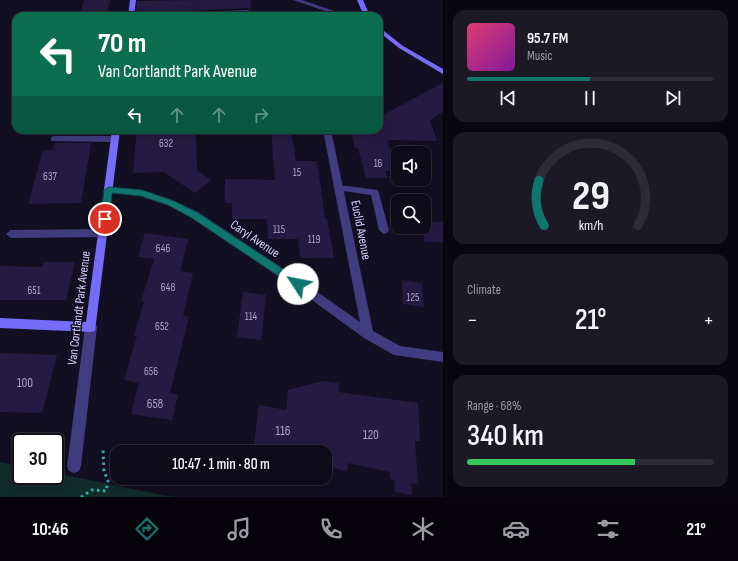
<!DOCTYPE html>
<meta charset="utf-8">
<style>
body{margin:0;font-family:"Sofia Sans Condensed",sans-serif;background:#1c1927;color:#f1f3f6;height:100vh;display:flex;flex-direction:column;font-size:15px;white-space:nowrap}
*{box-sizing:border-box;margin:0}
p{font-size:13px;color:#9b9ba2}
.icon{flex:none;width:22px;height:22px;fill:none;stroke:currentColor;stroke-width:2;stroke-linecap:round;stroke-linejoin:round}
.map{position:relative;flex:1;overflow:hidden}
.panel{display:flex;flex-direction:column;gap:10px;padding:10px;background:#08060e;width:295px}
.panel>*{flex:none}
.guide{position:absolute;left:12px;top:12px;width:371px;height:122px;border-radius:12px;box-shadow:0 2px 10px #0003,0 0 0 1px #2e2b39;background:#0b6e4f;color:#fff;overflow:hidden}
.controls{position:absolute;left:391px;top:146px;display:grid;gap:8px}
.controls a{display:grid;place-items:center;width:40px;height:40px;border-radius:8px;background:#0e0b1a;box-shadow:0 2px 10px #0003,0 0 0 1px #2e2b39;font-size:20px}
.speed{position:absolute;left:12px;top:433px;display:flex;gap:8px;font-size:20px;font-weight:700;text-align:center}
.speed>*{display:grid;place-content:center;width:52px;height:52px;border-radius:50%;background:#0e0b1a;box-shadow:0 2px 10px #0003,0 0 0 1px #2e2b39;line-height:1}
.speed .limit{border:2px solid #111;border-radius:6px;background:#fff;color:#111}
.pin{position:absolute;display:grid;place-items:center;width:34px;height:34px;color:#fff;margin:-17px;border:2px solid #fff;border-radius:50%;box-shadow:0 1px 4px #0007}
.me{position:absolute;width:44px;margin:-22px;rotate:304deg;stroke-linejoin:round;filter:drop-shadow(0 0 3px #0008)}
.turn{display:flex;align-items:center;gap:14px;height:84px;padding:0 20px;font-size:18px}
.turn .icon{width:52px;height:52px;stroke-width:2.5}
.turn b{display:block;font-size:28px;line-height:34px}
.lanes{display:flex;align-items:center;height:38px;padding:0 20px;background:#0003;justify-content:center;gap:20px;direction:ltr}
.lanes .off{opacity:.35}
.big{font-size:30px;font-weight:600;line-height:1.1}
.panel .widget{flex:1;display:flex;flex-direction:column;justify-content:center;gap:6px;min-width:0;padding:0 14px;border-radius:12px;background:#1c1927}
.panel .dial{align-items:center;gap:0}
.dial svg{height:104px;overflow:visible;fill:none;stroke:#2e2b39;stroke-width:7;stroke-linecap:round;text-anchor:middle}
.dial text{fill:#f1f3f6;stroke:none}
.song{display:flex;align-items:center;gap:12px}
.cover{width:48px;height:48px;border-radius:6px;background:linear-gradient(135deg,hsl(340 70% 55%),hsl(290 70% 35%))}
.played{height:4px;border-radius:2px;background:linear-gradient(90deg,#0f766e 50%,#2e2b39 50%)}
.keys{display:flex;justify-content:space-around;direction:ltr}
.heat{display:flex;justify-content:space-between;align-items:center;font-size:22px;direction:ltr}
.charge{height:6px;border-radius:3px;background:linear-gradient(90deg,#34c759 68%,#2e2b39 0)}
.trip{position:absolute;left:110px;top:445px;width:222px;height:40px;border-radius:12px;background:#0e0b1a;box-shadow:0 2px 10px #0003,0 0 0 1px #2e2b39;font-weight:600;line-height:40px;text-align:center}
.menu{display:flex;height:64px;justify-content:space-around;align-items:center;background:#06040a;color:#9b9ba2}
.menu .icon{width:28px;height:28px}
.menu .selected{color:#0f766e}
.menu b{font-size:18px;color:#f1f3f6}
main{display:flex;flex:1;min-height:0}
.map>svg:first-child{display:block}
.green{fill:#122b2b}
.building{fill:#251b42}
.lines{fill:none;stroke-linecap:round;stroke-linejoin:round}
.path{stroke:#34aeac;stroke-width:3;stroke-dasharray:2.5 3.5;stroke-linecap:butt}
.lane{fill:#413c7f;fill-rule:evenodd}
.street{fill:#413c7f;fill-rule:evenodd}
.secondary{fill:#756df9;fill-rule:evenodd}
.route{fill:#0f766e;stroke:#0a4d48}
.labels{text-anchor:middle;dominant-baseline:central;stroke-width:3;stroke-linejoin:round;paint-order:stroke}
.number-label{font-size:11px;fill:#aba4ce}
.street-label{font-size:13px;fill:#d8d1fd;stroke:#130f22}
.near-number-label{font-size:13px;fill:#aba4ce}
</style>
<main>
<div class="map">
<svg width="443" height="497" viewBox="0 0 443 497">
<rect width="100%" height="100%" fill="#130f22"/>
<polygon class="green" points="0,462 21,466 21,476 55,476 55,473 172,497 0,497"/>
<g class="building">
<polygon points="84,0 110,0 107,16 80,16"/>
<polygon points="206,0 250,0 252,16 220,16 250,14 252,11 248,8 136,14 137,1"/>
<polygon points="443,83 443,112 430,120 437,141 387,140 396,171 385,171 388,178 366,178 358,148 355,148 350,131 379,131 379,117"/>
<polygon points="58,130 93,130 92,134 57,134"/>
<polygon points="137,130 169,130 169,134 196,133 197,171 211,180 195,193 164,172 133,173"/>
<polygon points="271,130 291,130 296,161 317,161 325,219 327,219 334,258 300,258 298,239 268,239 267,219 232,219 232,203 225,203 225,179 275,180"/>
<polygon points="55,143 91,143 81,203 28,204 43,151 53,150"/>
<rect x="424" y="222" width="19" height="20"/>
<polygon points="145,233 188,239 180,271 193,273 183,316 189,317 170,393 178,395 172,420 131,414 139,383 124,380 137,336 134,336 144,301 141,301 154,259 138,257"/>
<polygon points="44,262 75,262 66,300 0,300 0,266 42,267"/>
<polygon points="402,280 422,283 424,307 403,304"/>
<polygon points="243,292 266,295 261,340 237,337"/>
<polygon points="0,353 57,355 42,413 0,412"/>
<polygon points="323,381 339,383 338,392 418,403 420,441 415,441 418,484 411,483 412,495 395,492 394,480 390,479 390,472 348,463 347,471 325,467 325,452 253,452 259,405 286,410 288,390"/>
</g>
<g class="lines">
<polyline class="path" points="81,497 92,490 106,491 108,481 104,471 103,450"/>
<g class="lane">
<polygon points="248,10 250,11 250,13 190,16 135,16 138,14"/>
<polygon points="54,136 115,136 119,139 115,142 51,141 51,137"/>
<polygon points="339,185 378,190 389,230 387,233 384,234 379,230 371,195 336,190 334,188 336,186"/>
<polygon points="103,229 108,233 103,237 11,238 6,234 11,230"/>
</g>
<g class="street">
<polygon points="293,0 302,0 349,16 340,16"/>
<polygon points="323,130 331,130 373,331 400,346 443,352 443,362 394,355 364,338 294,287 192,218 168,205 141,196 109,193 104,190 109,187 142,190 174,201 198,212 302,281 360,322"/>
<polygon points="91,322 95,323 97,327 81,466 79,471 74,473 69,471 67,466 85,327 87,323"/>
</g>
<g class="secondary">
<polygon points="130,0 136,0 134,16 128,16"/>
<polygon points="357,0 363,0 370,16 364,16"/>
<polygon points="379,27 403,46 443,69 443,74 399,48 379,32"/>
<polygon points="112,130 120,130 95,331 91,332 0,328 0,318 86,322"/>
</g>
</g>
<polygon class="route" points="109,187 142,190 174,201 198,213 301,281 303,284 301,287 295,287 192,218 168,205 141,196 112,193 109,219 105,222 102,221 101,219 104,190"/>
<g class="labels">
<g class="number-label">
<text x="166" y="143">632</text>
<text x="378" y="163">16</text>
<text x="297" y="172">15</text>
<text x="50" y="176">637</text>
<text x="279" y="229">115</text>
<text x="314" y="239">119</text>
<text x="163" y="248">646</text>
<text x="168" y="287">648</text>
<text x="34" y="290">651</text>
<text x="413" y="297">125</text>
<text x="251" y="316">114</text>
<text x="162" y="326">652</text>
<text x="151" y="371">656</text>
</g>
<g class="street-label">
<text transform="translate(361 230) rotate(79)">Euclid Avenue</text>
<text transform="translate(255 239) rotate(34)">Caryl Avenue</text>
<text transform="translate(79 308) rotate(-83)">Van Cortlandt Park Avenue</text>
</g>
<g class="near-number-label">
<text x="25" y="383">100</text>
<text x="155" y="404">658</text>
<text x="283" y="431">116</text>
<text x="371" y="435">120</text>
</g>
</g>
</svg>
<div class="controls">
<a><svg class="icon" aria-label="sound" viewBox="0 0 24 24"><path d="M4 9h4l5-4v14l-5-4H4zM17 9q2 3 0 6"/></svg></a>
<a><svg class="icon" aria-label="search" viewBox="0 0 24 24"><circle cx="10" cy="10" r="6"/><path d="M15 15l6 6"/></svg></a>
</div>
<div class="speed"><div class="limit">30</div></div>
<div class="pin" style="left:105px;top:219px;background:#d93025"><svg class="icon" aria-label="arrive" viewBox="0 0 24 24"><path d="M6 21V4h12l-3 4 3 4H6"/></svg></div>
<svg class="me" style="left:298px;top:284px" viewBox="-20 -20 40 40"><circle r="19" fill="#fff"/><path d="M0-13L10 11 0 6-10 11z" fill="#0f766e"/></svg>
<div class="trip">10:47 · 1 min · 80 m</div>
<div class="guide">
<div class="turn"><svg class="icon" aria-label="left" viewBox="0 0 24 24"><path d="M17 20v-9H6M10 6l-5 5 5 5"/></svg><div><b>70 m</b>Van Cortlandt Park Avenue</div></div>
<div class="lanes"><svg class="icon" aria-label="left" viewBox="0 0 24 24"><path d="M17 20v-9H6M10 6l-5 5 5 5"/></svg><svg class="icon off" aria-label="ahead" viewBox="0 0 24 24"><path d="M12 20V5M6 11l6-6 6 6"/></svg><svg class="icon off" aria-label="ahead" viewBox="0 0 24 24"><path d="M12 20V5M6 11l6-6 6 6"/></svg><svg class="icon off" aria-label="right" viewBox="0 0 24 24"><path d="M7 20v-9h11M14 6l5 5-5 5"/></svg></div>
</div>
</div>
<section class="panel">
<div class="widget">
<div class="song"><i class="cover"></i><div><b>95.7 FM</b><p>Music</p></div></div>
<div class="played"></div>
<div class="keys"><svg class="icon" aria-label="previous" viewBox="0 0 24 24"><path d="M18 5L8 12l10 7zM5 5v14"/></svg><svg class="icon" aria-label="pause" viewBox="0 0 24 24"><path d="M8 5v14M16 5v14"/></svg><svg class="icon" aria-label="next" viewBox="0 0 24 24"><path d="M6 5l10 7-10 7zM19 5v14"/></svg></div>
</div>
<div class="widget dial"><svg viewBox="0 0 100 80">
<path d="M14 69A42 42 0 1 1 86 69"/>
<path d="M14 69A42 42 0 0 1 10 34" stroke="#0f766e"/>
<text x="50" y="56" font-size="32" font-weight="700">29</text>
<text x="50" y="72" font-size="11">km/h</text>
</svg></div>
<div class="widget"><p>Climate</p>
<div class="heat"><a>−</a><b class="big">21°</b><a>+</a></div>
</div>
<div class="widget"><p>Range · 68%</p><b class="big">340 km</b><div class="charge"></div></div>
</section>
</main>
<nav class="menu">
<b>10:46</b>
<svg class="icon selected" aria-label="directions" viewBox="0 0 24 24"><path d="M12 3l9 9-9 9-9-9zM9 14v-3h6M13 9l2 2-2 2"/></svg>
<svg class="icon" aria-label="music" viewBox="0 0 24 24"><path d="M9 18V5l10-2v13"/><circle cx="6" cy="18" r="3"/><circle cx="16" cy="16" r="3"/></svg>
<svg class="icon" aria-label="phone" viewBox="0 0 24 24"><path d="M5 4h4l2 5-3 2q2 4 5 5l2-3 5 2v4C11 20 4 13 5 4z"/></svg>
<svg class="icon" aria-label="climate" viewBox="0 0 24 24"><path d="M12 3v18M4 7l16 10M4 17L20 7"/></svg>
<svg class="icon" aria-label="car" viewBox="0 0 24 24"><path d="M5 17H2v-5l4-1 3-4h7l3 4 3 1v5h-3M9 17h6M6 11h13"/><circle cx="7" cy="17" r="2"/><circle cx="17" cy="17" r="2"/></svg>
<svg class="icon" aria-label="filters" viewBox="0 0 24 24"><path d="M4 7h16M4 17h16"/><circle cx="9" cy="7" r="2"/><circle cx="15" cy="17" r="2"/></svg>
<b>21°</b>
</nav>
